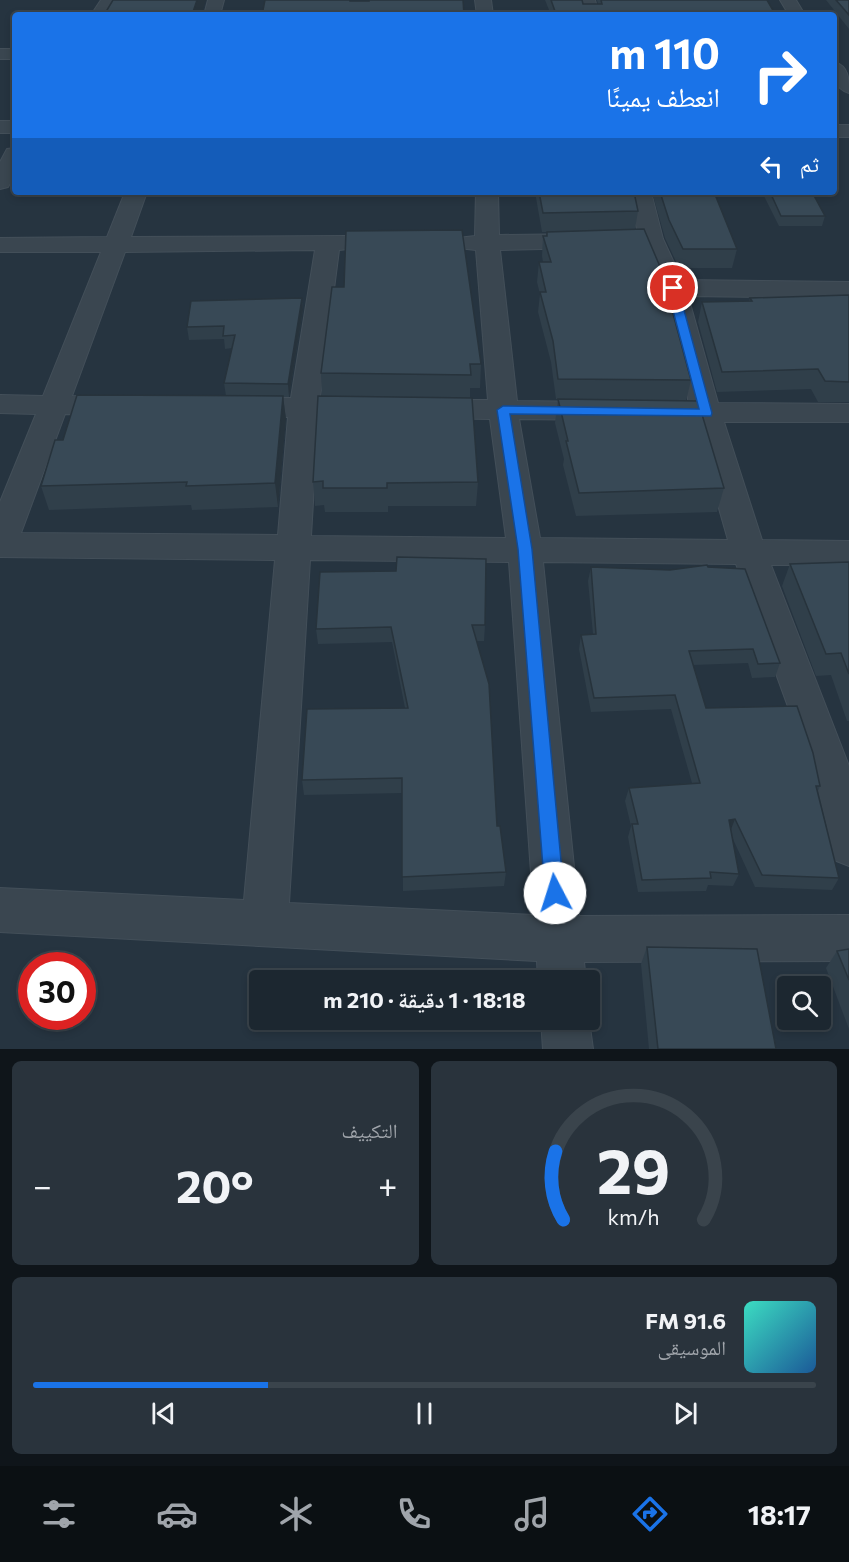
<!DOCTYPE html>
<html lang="ar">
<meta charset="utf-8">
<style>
body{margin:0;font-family:Commissioner,"Noto Naskh Arabic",sans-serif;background:#29333c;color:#f1f3f6;direction:rtl;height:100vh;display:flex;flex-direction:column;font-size:22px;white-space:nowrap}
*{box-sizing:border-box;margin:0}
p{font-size:20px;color:#a0a5ab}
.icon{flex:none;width:33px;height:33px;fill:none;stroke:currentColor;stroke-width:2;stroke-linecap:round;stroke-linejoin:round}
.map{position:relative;height:1049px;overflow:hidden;direction:ltr}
.sheet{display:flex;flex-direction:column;gap:12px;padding:12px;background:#0f151a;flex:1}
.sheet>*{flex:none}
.banner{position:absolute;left:12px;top:12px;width:825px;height:183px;border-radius:6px;box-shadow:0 3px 9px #0003,0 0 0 2px #3a444c;direction:rtl;background:#1a73e8;color:#fff;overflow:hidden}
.fabs{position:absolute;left:777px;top:976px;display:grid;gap:12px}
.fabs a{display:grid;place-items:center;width:54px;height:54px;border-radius:6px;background:#1c2730;box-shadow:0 3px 9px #0003,0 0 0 2px #3a444c;font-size:30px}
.speed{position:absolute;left:18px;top:952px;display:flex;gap:12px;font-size:30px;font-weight:700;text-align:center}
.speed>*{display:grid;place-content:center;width:78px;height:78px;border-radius:50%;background:#1c2730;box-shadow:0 3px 9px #0003,0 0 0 2px #3a444c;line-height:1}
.speed .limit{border:9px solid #d22;background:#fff;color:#111}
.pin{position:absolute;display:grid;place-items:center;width:51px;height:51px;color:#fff;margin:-26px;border:3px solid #fff;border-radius:50%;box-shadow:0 2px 6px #0007}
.me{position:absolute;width:66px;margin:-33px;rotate:355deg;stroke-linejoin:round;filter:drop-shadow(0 0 4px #0008)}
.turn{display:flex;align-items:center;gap:21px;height:126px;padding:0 18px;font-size:27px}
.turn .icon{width:78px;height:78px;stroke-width:2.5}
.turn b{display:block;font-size:42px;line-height:51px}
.then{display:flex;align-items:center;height:57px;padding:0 18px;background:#0003;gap:12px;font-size:22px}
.big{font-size:45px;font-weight:700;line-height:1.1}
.sheet .card{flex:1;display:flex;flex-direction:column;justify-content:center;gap:9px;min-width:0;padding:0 21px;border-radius:9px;background:#29333c}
.sheet .dial{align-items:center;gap:0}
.dial svg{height:156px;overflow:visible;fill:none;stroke:#3a444c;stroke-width:7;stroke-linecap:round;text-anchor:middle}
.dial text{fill:#f1f3f6;stroke:none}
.song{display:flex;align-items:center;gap:18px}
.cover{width:72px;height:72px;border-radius:9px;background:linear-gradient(135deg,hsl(170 70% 55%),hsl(210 70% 35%))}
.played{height:6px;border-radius:3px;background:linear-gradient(90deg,#1a73e8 30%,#3a444c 30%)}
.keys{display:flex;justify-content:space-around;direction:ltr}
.heat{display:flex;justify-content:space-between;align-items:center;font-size:33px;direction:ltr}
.sheet .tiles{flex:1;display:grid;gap:12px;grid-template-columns:1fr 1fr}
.card:last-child{grid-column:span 2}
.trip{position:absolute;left:249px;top:970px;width:351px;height:60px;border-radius:6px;background:#1c2730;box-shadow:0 3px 9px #0003,0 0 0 2px #3a444c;font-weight:700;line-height:60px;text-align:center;direction:rtl}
.dock{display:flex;height:96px;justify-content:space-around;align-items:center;background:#0b1013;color:#a0a5ab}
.dock .icon{width:42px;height:42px}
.dock .current{color:#1a73e8}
.dock b{font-size:27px;color:#f1f3f6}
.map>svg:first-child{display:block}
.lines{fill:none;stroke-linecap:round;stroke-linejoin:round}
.street-casing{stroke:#434f59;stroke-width:2}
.street{fill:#3a4650;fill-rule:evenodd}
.wall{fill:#303f4a}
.shaded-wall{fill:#27333c}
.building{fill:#384956;stroke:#27333c;stroke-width:1.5}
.route{fill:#1a73e8;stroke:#114b97;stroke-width:1.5}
</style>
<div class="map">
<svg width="849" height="1049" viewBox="0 0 849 1049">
<rect width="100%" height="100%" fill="#263440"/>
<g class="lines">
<g class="street-casing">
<g id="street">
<polygon points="101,0 117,0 107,15 91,15"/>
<polygon points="208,0 224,0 220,15 204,15"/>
<polygon points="475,0 491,0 493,15 477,15"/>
<polygon points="579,0 595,0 599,15 583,15"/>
<polygon points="780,0 796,0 805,15 789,15"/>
<rect x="0" y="49" width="15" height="10"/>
<path d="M834 62C849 66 849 79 849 93 834 89 834 76 834 62Z"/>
<rect x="0" y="121" width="15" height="12"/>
<rect x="834" y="125" width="15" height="12"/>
<polygon points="15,148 15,174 8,187 0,189 0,162 7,149"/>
<path d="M125 192H147L131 237 349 236 358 238 361 243 358 248 339 250 320 398 361 399 371 401 376 408 371 415 361 417H318L311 536 506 538 490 419 428 418 418 416 413 409 418 402 428 400H488L476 250 458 248 455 243 458 238 475 236 476 192H498L499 235 586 234 594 236 598 241 594 246 586 248 500 250 517 401 601 402 611 404 616 411 611 418 601 420 519 419 540 538 728 540 694 421H656L646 419 641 412 646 405 656 403H689L660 288 639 239 629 192H651L663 239 682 280 849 282V298L688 296 718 403 849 404V422H724L762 540 849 541V565H771L849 766V866L834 860 827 846 806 756 736 564 543 562 579 916 849 915V961L584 962 586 981H538L537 961 0 932V888L244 900 275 560 0 557V502L36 414 0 413V395L43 396 101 252H0V238L107 237ZM315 250 291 398H239L229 401 224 407 229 413 239 416 288 417 278 535 21 533 65 414 118 415 128 412 133 406 128 400 118 397 72 396 125 252ZM310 560 509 562 534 915 289 903Z"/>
<polygon points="541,1020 589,1020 593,1049 543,1049"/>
</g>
</g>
<use href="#street" class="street"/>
</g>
<g class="wall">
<polygon points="545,0 582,0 583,4 598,4 597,0 767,0 774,12 773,15 551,15"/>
<polygon points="826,0 849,0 849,29"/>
<polygon points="535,192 634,192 638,211 635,229 691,380 686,401 724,488 717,512 576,516 563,465 564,459 555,423 558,399 556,399 551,362 538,312 540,294 537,282 539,262 543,262 542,256 543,236 546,236 547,232 542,232"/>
<polygon points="652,192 714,192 737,249 732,268 679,268 665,238"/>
<polygon points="762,192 812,192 825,216 822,226 779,226"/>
<polygon points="849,295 849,402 818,402 811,389 717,392 698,322 702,302 749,301 750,298"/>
<polygon points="302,298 303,310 289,397 283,397 286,419 278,507 192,510 191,505 49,510 41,486 63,440 226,396 224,383 232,348 225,349 224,339 189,340 187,327"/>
<polygon points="481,364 480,388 470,388 470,397 478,482 476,506 388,506 388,512 325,512 324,505 315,506 313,482 322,396 321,373"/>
<polygon points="849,562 849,721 847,721 831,675 816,676 782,586 790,564"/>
<polygon points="591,567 780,663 775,677 752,678 748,663 693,665 706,708 820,786 818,791 839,878 832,890 755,887 732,837 739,874 733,886 708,885 706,891 638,892 628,837 631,826 625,801 629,788 692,783 671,709 591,712 579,649 581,635 593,634 588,581"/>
<polygon points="320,572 485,625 484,641 477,641 497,826 506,872 504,886 403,891 402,793 304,795 302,780 405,708 392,642 318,644 316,629"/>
<polygon points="647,947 776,1049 649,1049 641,964"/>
<polygon points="849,949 849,1029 826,968 837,951"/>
</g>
<g class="shaded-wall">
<polygon points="197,0 206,0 201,15 192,15"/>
<polygon points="302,298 303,310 289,397 288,384"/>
<polygon points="283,396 286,419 278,507 275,483"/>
<polygon points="735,819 730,832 729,820"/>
</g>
<g class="building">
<polygon points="113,0 197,0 192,15 104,15"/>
<polygon points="265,0 350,0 350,1 369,1 369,0 463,0 464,15 262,15"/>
<polygon points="551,0 582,0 583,4 602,4 601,0 767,0 774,12 556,14"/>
<polygon points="836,0 849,0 849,15"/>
<polygon points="539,192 634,192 638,211 543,213"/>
<polygon points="660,192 714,192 737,249 683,249 669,220"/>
<polygon points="770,192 812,192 825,216 781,216"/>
<polygon points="644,229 661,269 691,380 558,379 553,341 540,292 546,292 539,262 551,262 543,236 547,236 547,232"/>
<polygon points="462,230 481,364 470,364 471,375 321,373 332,287 344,287 346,231"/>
<polygon points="849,295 849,382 825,381 818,369 722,372 702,302 752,301 750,298"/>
<polygon points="302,298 288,384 224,383 235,335 223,336 224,326 187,327 191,301"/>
<polygon points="77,395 283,396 275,483 186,486 187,482 41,486 55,440 63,440"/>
<polygon points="318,396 472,398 478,482 387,483 387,488 323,488 323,481 313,482"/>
<polygon points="558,399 698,401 724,488 579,493 566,441 568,441"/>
<polygon points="397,557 486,559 485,625 472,625 489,684 497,826 500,826 506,872 402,877 402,778 302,780 307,709 408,708 391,627 316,629 320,572 396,571"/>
<polygon points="849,562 849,674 841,653 826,654 790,564"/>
<polygon points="707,565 708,567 745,569 780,663 758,664 753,649 689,651 706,708 797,706 813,753 820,786 816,786 839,878 762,875 735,819 729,820 739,874 710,872 711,878 642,880 632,824 638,824 629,788 700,783 675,695 594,698 581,635 596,634 591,567 670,570"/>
<polygon points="647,947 757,949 776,1049 658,1049"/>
<polygon points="849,949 849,980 837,951"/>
</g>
<polygon class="route" points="673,285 678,288 712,413 711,416 510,414 532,549 564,893 561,900 555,902 548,900 545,893 518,549 497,410 503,406 699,409 667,288"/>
</svg>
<div class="fabs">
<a><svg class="icon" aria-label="search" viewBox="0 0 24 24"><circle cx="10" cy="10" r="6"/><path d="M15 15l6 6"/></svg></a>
</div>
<div class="speed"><div class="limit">30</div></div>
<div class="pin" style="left:673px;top:288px;background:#d93025"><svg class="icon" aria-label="arrive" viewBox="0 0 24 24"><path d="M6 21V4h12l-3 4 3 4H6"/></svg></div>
<svg class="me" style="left:555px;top:893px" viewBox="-20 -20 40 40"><circle r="19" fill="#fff"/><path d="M0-13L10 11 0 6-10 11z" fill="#1a73e8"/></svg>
<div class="trip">18:18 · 1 دقيقة · 210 m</div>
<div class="banner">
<div class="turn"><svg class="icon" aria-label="right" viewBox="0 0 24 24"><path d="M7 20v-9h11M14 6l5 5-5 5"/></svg><div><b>110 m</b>انعطف يمينًا</div></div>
<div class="then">ثم<svg class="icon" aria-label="left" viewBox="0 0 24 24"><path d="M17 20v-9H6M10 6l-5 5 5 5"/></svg></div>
</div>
</div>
<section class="sheet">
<div class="tiles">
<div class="card dial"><svg viewBox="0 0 100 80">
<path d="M14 69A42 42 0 1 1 86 69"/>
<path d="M14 69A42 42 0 0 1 10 34" stroke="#1a73e8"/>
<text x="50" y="56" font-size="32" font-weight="700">29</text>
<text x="50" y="72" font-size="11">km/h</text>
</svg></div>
<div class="card"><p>التكييف</p>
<div class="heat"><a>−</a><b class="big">20°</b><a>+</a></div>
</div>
<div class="card">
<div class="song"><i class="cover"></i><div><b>91.6 FM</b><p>الموسيقى</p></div></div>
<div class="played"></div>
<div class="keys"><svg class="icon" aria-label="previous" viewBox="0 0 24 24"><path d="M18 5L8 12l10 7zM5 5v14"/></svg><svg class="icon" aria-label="pause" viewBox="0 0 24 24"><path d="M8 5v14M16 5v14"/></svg><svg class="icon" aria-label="next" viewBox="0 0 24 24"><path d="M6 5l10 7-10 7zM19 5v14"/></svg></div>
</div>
</div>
</section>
<nav class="dock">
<b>18:17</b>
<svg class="icon current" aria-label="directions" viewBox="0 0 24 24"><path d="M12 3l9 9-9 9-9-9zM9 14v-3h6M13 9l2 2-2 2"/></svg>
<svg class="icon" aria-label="music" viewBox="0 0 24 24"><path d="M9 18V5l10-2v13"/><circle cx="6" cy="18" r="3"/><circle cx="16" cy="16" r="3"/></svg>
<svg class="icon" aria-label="phone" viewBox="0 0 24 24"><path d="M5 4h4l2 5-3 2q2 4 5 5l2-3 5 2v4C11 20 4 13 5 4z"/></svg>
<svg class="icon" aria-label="climate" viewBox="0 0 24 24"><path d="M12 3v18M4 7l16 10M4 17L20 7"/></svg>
<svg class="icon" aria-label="car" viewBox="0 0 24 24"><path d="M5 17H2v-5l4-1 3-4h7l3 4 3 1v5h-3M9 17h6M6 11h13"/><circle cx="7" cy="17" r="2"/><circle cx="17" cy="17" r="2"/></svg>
<svg class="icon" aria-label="filters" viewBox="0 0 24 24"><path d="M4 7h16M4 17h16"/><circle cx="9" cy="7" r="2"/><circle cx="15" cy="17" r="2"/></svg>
</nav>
